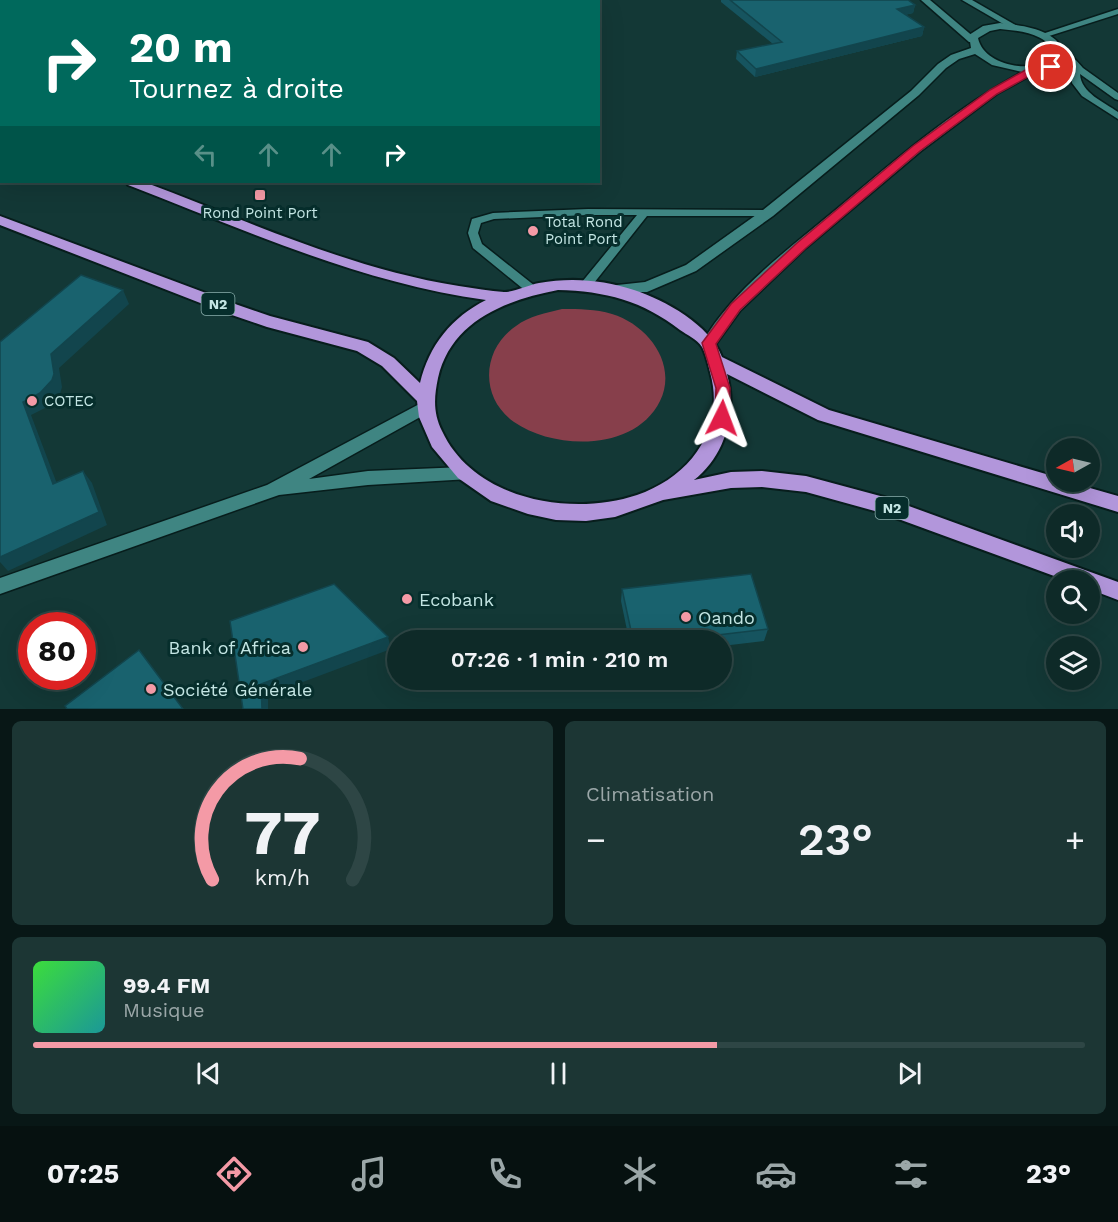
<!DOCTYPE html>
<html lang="fr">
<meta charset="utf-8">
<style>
body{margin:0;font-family:"Work Sans",sans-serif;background:#1c3634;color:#f1f3f6;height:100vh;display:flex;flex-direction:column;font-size:22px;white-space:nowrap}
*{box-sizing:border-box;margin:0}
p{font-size:20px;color:#9ba7a8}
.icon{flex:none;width:33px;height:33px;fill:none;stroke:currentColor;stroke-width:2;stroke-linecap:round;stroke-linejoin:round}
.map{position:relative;height:709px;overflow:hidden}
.panel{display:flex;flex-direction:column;gap:12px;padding:12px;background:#081716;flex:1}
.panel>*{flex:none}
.banner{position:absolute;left:0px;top:0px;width:600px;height:183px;box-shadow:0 6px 24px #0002,0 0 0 2px #2e4645;background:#00695c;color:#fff;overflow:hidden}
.needle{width:39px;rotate:262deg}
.controls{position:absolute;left:1046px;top:438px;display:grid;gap:12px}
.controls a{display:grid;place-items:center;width:54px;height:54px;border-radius:50%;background:#0e2a28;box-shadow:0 6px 24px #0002,0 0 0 2px #2e4645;font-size:30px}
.speed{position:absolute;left:18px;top:612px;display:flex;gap:12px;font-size:30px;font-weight:700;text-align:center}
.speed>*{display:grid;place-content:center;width:78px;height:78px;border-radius:50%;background:#0e2a28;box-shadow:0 6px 24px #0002,0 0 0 2px #2e4645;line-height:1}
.speed .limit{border:9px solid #d22;background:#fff;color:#111}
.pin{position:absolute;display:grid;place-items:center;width:51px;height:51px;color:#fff;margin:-26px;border:3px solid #fff;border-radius:50%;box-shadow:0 2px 6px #0007}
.me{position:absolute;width:66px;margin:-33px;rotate:3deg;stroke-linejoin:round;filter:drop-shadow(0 0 4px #0008)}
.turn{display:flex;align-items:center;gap:21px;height:126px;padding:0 30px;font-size:27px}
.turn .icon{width:78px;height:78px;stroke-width:2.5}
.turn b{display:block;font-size:42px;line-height:51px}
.lanes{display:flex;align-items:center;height:57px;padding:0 30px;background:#0003;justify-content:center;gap:30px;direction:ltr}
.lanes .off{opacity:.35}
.big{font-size:45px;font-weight:600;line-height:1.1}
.panel .card{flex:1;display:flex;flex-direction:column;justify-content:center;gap:9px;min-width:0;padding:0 21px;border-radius:9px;background:#1c3634}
.panel .dial{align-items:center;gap:0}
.dial svg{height:156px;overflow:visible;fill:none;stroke:#2e4645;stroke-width:7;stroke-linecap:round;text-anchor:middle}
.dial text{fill:#f1f3f6;stroke:none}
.song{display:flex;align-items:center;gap:18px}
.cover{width:72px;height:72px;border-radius:9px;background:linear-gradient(135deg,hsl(120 70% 55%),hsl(180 70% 35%))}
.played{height:6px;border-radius:3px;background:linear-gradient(90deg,#f49aa6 65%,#2e4645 65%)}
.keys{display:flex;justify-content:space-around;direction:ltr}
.heat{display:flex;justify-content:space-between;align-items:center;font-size:33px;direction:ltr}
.panel .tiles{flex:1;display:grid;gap:12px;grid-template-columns:1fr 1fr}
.card:last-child{grid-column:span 2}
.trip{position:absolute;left:387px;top:630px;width:345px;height:60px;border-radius:30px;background:#0e2a28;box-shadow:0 6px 24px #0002,0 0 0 2px #2e4645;font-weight:600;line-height:60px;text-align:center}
.dock{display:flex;height:96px;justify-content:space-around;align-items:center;background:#061110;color:#9ba7a8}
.dock .icon{width:42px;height:42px}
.dock .on{color:#f49aa6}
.dock b{font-size:27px;color:#f1f3f6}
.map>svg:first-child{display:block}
.green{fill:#873f4b}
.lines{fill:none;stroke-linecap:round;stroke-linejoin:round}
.service-casing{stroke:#071d1c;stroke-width:3}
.minor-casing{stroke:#071d1c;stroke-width:3}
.secondary-casing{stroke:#071d1c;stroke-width:3}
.trunk-casing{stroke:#071d1c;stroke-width:4}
.service{fill:#3f8582;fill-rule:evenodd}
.minor{fill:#3f8582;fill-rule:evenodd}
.secondary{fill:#3f8582;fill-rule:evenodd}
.trunk{fill:#b296db;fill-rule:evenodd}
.wall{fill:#16545f}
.shaded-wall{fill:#12454d}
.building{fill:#19626e;stroke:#12454d;stroke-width:1.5}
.route{fill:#e11d48;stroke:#92132f;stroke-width:1.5}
.poi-dot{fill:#f49aa6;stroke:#062e2c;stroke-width:2}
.labels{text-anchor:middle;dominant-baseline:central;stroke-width:6;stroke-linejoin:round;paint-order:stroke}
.shield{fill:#062e2c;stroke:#8bafad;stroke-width:1.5}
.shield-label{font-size:14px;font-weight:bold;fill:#c4e6e4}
.poi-label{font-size:15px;fill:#c4e6e4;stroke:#062e2c;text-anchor:start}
.near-poi-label{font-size:18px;fill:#c4e6e4;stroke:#062e2c;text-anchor:start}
</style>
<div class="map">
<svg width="1118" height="709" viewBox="0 0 1118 709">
<rect width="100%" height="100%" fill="#133836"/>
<path class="green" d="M562 309C580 309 595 309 612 314 648 325 678 364 660 401 635 452 554 450 514 422 479 397 482 349 516 326 529 316 546 313 562 309Z"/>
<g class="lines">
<g class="service-casing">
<g id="service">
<polygon points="921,0 930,0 975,38 975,42 969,42"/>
<polygon points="962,0 972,0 1019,27 1012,29"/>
<polygon points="1118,9 1118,14 1046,37 1039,35"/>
<path d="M1058 47H1064L1083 68 1118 93V100L1115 99 1080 74C1081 93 1104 102 1118 112V119L1082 96 1072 83 1071 67 1057 49Z"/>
<polygon points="588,209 768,210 773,213 768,216 647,216 590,288 582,288 580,285 582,282 637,215 588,215 494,219 481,223 478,233 482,244 535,286 537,289 531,293 527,292 473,248 468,233 472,219 493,213"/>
</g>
</g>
<g class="minor-casing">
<g id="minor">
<polygon points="500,0 511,0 499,2"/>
<path d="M1000 23C1027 26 1056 29 1067 56L1058 66 1037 72 997 94 921 151 806 248 740 311 714 347H704L702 343C732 290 791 247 838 208 896 159 954 109 1022 72L992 65 975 54 959 59 946 68 919 95 773 216 696 271 647 292H608L606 289 608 286 645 282 686 265 763 210 911 91 938 64 951 55 971 48 969 35 983 26ZM1000 29C1021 31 1047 33 1057 56 1037 75 984 67 978 38L990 31Z"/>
</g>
</g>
<g class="secondary-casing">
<polygon id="secondary" points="425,401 431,403 433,407 431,411 309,479 368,471 464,467 470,469 472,474 470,479 368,485 279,495 0,594 0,578 267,485"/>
</g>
<g class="trunk-casing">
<g id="trunk">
<polygon points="0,129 2,130 2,138 0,137"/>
<path d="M126 182H144C246 220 350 269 459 286 474 288 490 291 504 292 515 292 528 285 539 283 571 277 604 280 634 290 665 300 710 325 722 357L829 410 1056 477V482H1069L1118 496V512L818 420 727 374C737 412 726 455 694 480L731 472 762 471 806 476 884 497 1118 582V600L1089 589V580H1065L882 513 806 492 762 487 731 488 663 500 615 517 586 521 556 520 528 514 491 501 458 478 432 447 419 417 417 401 382 366 357 351 267 327 226 313 0 225V216L238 305 270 316 368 342 394 358 420 383C429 345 452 317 486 300 361 283 245 230 128 185ZM558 290C605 291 643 301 680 330 687 335 697 339 702 347 706 354 708 364 710 372 726 429 690 477 637 495 571 517 474 500 442 431 433 413 434 397 438 378 451 321 506 300 558 290Z"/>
</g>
</g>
<use href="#service" class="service"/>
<use href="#minor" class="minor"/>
<use href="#secondary" class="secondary"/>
<use href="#trunk" class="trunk"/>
</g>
<g class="wall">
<polygon points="91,0 149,0 145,2 94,2"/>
<polygon points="721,0 908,0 915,5 913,13 905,15 924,27 922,36 755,77 736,59 737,51 773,44 721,2"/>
<polygon points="622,589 768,629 764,641 722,646 722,640 629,640 621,601"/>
</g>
<g class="shaded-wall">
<polygon points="107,0 149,0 145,2 107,2"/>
<polygon points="915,5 913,13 894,17 897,9"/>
<polygon points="924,27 922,36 755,77 756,69"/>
<polygon points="2,35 2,54 0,54 0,36"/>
<polygon points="123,290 129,304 59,368 62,387 60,394 49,406 31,415 62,497 53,484 23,402 51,354"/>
<polygon points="83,471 92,483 107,525 8,571 0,562 0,557"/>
<polygon points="388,637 391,649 268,695 268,709 262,709 261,684"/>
</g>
<g class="building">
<polygon points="0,0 18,0 20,2 2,2 2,35 0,36"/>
<polygon points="730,0 908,0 915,5 897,9 924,27 756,69 737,51 782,42"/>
<polygon points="81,275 123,290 51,354 54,374 52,380 40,393 23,402 53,484 83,471 99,512 0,557 0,342"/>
<polygon points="751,574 768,629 675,640 633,640 622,589"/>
<polygon points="334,584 388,637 261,684 262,709 243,709 230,621"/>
<polygon points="139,650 183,709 67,709 65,706"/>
</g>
<polygon class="route" points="1051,64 1056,67 1054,69 1035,73 997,94 920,151 806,248 740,310 716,344 730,388 729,418 727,422 717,422 715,418 716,388 702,343 731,304 797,243 913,146 990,90 1029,68"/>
<g class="poi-dot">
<rect x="254" y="189" width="12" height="12" rx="3"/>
<circle cx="533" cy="231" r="6"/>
<circle cx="32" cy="401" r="6"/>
<circle cx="407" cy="599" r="6"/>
<circle cx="686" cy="617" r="6"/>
<circle cx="303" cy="647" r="6"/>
<circle cx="151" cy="689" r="6"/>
</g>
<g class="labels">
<g class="shield">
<rect x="201.5" y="293" width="33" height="22" rx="4.5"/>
<rect x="875.5" y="497" width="33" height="22" rx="4.5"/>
</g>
<g class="shield-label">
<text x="218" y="304">N2</text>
<text x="892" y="508">N2</text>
</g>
<g class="poi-label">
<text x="260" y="213" text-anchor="middle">Rond Point Port</text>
<text x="545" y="222">Total Rond<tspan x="545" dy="17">Point Port</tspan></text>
<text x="44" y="401">COTEC</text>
</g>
<g class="near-poi-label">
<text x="419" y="599">Ecobank</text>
<text x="698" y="617">Oando</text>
<text x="291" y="647" text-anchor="end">Bank of Africa</text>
<text x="163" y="689">Société Générale</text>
</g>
</g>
</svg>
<div class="controls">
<a><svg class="needle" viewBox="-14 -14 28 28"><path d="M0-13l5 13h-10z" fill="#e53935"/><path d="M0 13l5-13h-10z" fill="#9ba7a8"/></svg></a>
<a><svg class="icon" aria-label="sound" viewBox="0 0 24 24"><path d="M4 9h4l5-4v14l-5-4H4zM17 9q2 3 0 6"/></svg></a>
<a><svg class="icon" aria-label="search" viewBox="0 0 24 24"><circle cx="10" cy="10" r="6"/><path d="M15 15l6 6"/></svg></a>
<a><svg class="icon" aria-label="layers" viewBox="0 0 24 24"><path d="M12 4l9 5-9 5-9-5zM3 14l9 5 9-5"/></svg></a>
</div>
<div class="speed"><div class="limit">80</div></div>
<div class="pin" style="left:1051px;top:67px;background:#d93025"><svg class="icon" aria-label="arrive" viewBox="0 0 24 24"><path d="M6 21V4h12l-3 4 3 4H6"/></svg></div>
<svg class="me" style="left:722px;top:418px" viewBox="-20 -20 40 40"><path d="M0-17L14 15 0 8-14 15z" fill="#e11d48" stroke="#fff" stroke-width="4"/></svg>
<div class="trip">07:26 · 1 min · 210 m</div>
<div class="banner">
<div class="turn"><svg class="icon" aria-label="right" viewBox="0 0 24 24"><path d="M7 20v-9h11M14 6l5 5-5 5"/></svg><div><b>20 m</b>Tournez à droite</div></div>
<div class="lanes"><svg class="icon off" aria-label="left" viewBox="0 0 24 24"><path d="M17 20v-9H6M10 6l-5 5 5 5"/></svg><svg class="icon off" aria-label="ahead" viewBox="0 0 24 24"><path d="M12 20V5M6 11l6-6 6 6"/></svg><svg class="icon off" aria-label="ahead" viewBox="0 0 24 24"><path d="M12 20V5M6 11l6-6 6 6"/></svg><svg class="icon" aria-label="right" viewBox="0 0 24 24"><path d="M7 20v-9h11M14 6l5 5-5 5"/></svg></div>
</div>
</div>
<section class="panel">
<div class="tiles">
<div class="card dial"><svg viewBox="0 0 100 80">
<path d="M14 69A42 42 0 1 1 86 69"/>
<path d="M14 69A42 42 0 0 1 59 7" stroke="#f49aa6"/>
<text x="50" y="56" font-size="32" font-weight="700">77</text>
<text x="50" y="72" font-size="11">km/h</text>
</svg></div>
<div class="card"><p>Climatisation</p>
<div class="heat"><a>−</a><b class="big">23°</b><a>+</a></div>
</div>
<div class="card">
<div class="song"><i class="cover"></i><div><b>99.4 FM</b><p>Musique</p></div></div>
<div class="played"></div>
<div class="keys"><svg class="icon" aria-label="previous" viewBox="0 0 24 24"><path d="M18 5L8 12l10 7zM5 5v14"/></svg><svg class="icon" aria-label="pause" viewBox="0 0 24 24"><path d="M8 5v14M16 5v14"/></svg><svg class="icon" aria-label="next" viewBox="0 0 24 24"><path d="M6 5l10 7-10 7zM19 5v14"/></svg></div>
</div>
</div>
</section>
<nav class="dock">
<b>07:25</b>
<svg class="icon on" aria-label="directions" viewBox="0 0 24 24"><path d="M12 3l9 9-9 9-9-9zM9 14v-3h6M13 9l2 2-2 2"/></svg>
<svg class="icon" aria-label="music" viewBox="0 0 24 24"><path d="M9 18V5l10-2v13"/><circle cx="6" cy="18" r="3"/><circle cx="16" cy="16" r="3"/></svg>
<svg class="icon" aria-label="phone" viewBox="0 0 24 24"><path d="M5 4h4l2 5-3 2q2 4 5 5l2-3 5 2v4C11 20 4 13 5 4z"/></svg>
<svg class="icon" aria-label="climate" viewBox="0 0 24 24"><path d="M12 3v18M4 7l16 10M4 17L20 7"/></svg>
<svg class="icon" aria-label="car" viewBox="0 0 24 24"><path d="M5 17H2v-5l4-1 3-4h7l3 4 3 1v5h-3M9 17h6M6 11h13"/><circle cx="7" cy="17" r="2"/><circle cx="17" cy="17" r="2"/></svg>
<svg class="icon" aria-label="filters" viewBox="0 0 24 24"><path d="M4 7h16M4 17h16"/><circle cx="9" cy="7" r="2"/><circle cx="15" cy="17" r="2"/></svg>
<b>23°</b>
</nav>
